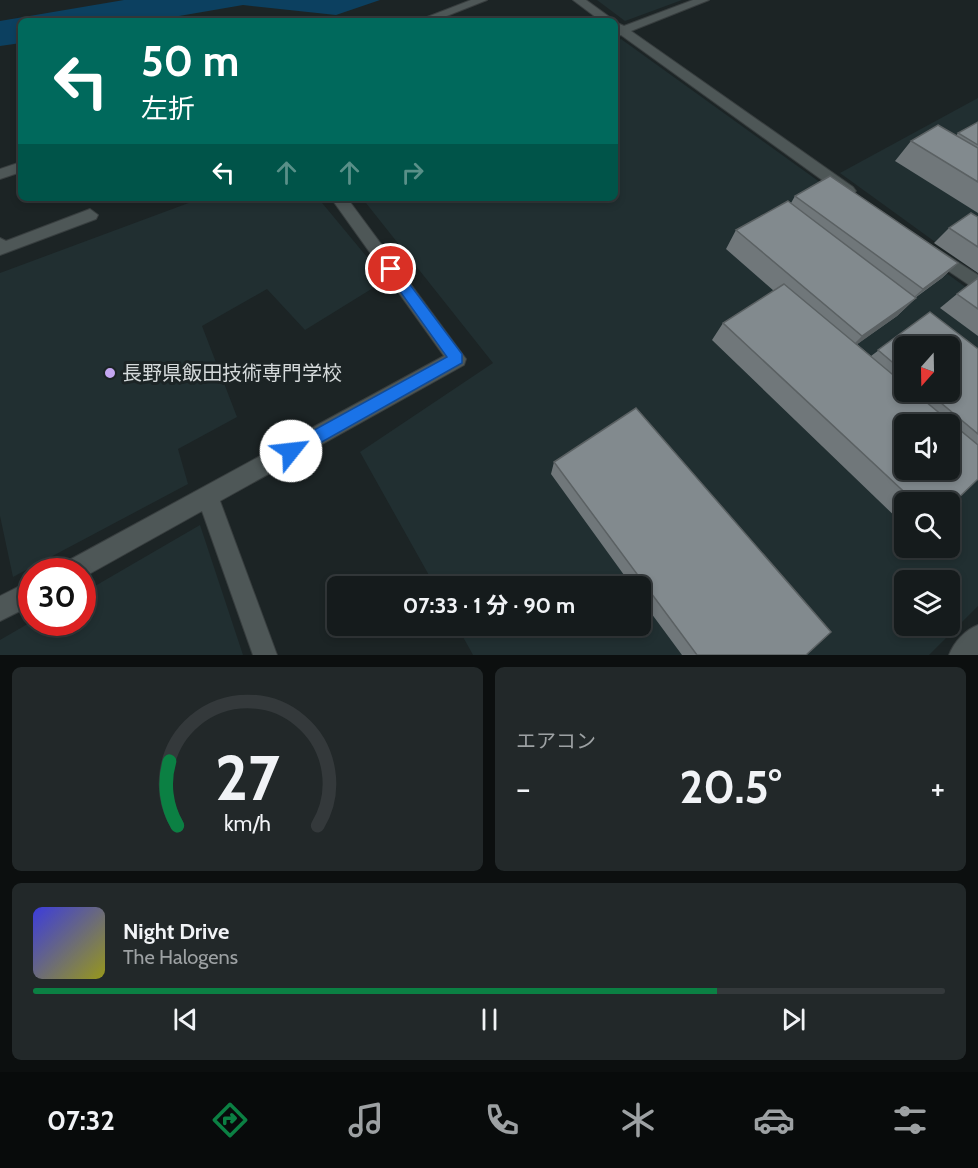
<!DOCTYPE html>
<html lang="ja">
<meta charset="utf-8">
<style>
body{margin:0;font-family:Cabin,"Noto Sans JP",sans-serif;background:#222829;color:#f1f3f6;height:100vh;display:flex;flex-direction:column;font-size:22px;white-space:nowrap}
*{box-sizing:border-box;margin:0}
p{font-size:20px;color:#9da1a3}
.icon{flex:none;width:33px;height:33px;fill:none;stroke:currentColor;stroke-width:2;stroke-linecap:round;stroke-linejoin:round}
.map{position:relative;height:655px;overflow:hidden}
.side{display:flex;flex-direction:column;gap:12px;padding:12px;background:#0c0f0f;flex:1}
.side>*{flex:none}
.banner{position:absolute;left:18px;top:18px;width:600px;height:183px;border-radius:9px;box-shadow:0 3px 9px #0003,0 0 0 2px #34393b;background:#00695c;color:#fff;overflow:hidden}
.needle{width:39px;rotate:200deg}
.tools{position:absolute;left:894px;top:336px;display:grid;gap:12px}
.tools a{display:grid;place-items:center;width:66px;height:66px;border-radius:9px;background:#151b1c;box-shadow:0 3px 9px #0003,0 0 0 2px #34393b;font-size:30px}
.speed{position:absolute;left:18px;top:558px;display:flex;gap:12px;font-size:30px;font-weight:700;text-align:center}
.speed>*{display:grid;place-content:center;width:78px;height:78px;border-radius:50%;background:#151b1c;box-shadow:0 3px 9px #0003,0 0 0 2px #34393b;line-height:1}
.speed .limit{border:9px solid #d22;background:#fff;color:#111}
.pin{position:absolute;display:grid;place-items:center;width:51px;height:51px;color:#fff;margin:-26px;border:3px solid #fff;border-radius:50%;box-shadow:0 2px 6px #0007}
.me{position:absolute;width:66px;margin:-33px;rotate:61deg;stroke-linejoin:round;filter:drop-shadow(0 0 4px #0008)}
.turn{display:flex;align-items:center;gap:21px;height:126px;padding:0 24px;font-size:27px}
.turn .icon{width:78px;height:78px;stroke-width:2.5}
.turn b{display:block;font-size:42px;line-height:51px}
.lanes{display:flex;align-items:center;height:57px;padding:0 24px;background:#0003;justify-content:center;gap:30px;direction:ltr}
.lanes .off{opacity:.35}
.big{font-size:45px;font-weight:700;line-height:1.1}
.side .widget{flex:1;display:flex;flex-direction:column;justify-content:center;gap:9px;min-width:0;padding:0 21px;border-radius:9px;background:#222829}
.side .dial{align-items:center;gap:0}
.dial svg{height:156px;overflow:visible;fill:none;stroke:#34393b;stroke-width:7;stroke-linecap:round;text-anchor:middle}
.dial text{fill:#f1f3f6;stroke:none}
.song{display:flex;align-items:center;gap:18px}
.cover{width:72px;height:72px;border-radius:9px;background:linear-gradient(135deg,hsl(240 70% 55%),hsl(60 70% 35%))}
.played{height:6px;border-radius:3px;background:linear-gradient(90deg,#0b8043 75%,#34393b 75%)}
.keys{display:flex;justify-content:space-around;direction:ltr}
.heat{display:flex;justify-content:space-between;align-items:center;font-size:33px;direction:ltr}
.side .tiles{flex:1;display:grid;gap:12px;grid-template-columns:1fr 1fr}
.widget:last-child{grid-column:span 2}
.trip{position:absolute;left:327px;top:576px;width:324px;height:60px;border-radius:9px;background:#151b1c;box-shadow:0 3px 9px #0003,0 0 0 2px #34393b;font-weight:700;line-height:60px;text-align:center}
.menu{display:flex;height:96px;justify-content:space-around;align-items:center;background:#080b0b;color:#9da1a3}
.menu .icon{width:42px;height:42px}
.menu .on{color:#0b8043}
.menu b{font-size:27px;color:#f1f3f6}
.map>svg:first-child{display:block}
.built{fill:#212f31;fill-rule:evenodd}
.water{fill:#0c4060}
.lines{fill:none;stroke-linecap:round;stroke-linejoin:round}
.minor-casing{stroke:#383e3f;stroke-width:2}
.minor{fill:#4e5757;fill-rule:evenodd}
.wall{fill:#70777a;fill-rule:evenodd}
.shaded-wall{fill:#5b6163}
.building{fill:#828a8e;stroke:#5b6163;stroke-width:1.5;fill-rule:evenodd}
.route{fill:#1a73e8;stroke:#114b97;stroke-width:1.5}
.poi-dot{fill:#c4a7f1;stroke:#1c2425;stroke-width:2}
.labels{text-anchor:middle;dominant-baseline:central;stroke-width:6;stroke-linejoin:round;paint-order:stroke}
.poi-label{font-size:20px;fill:#d4d9da;stroke:#1c2425;text-anchor:start}
</style>
<div class="map">
<svg width="978" height="655" viewBox="0 0 978 655">
<rect width="100%" height="100%" fill="#1c2425"/>
<g class="built">
<polygon points="597,0 682,0 625,21"/>
<path d="M621 39 978 296V606L929 655H473L457 626H640V586H435L360 452 493 363 362 198H615V42ZM904 346H950V392H904ZM904 424H950V470H904ZM904 502H950V548H904ZM904 580H950V626H904Z"/>
<polygon points="978,98 978,273 840,173"/>
<polygon points="202,198 318,198 386,280 305,330 267,289 202,326 237,417 178,449 188,484 13,577 0,516 0,273"/>
<polygon points="200,525 243,655 0,655 0,640 31,622 82,622 83,593"/>
</g>
<polygon class="water" points="124,0 380,0 336,15 243,5 150,21 21,21 21,43 0,46 0,21"/>
<g class="lines">
<g class="minor-casing">
<g id="minor">
<polygon points="471,0 487,0 434,21 417,21"/>
<polygon points="573,0 586,0 615,21 601,21"/>
<polygon points="693,0 709,0 631,31 853,187 856,191 853,195 843,195 621,35 615,37 615,22 624,26"/>
<polygon points="21,162 21,172 0,179 0,169"/>
<polygon points="331,198 347,198 466,359 464,365 220,501 277,655 253,655 202,511 82,578 82,572 59,572 62,564 444,356"/>
<polygon points="90,209 98,215 96,219 0,255 0,238 6,241"/>
<polygon points="934,247 978,275 978,291 928,257 926,253"/>
<polygon points="32,580 32,605 0,621 0,596"/>
<path d="M978 625V655H949C954 642 965 630 978 625Z"/>
</g>
</g>
<use href="#minor" class="minor"/>
</g>
<g class="wall">
<polygon points="978,122 978,213 895,161 911,141 956,136 958,133"/>
<path d="M830 176 958 263 942 278 915 298H916L897 316 857 344 871 356 930 312 978 349V479L950 506V502H904V525L712 340 723 323 774 291 726 249 736 230 788 201 791 203 795 196ZM904 346H950V392H904ZM904 424H950V470H904Z"/>
<polygon points="978,217 978,273 934,243 949,228"/>
<polygon points="978,278 978,336 940,308 957,294"/>
<polygon points="554,462 806,655 682,655 640,598 640,586 632,586 551,474"/>
</g>
<g class="shaded-wall">
<polygon points="958,263 942,278 907,303 923,289"/>
<polygon points="916,298 897,316 845,353 862,336"/>
</g>
<g class="building">
<polygon points="978,122 978,145 958,133"/>
<polygon points="938,125 978,148 978,182 911,141"/>
<polygon points="830,176 958,263 923,289 795,196"/>
<polygon points="788,201 916,298 862,336 736,230"/>
<polygon points="971,213 978,217 978,247 949,228"/>
<polygon points="978,278 978,309 957,294"/>
<path d="M784 284 904 384V392H914L978 445V479L950 506V502H915L723 323ZM904 424H950V470H904Z"/>
<polygon points="930,312 978,349 978,434 928,392 950,392 950,346 904,346 904,372 878,350"/>
<polygon points="636,408 831,632 806,655 697,655 554,462"/>
</g>
<polygon class="route" points="391,264 396,266 462,354 462,363 297,456 291,458 285,456 283,451 285,446 447,357 387,273 385,269"/>
<circle class="poi-dot" cx="110" cy="373" r="6"/>
<g class="labels">
<g class="poi-label">
<text x="122" y="373">長野県飯田技術専門学校</text>
</g>
</g>
</svg>
<div class="tools">
<a><svg class="needle" viewBox="-14 -14 28 28"><path d="M0-13l5 13h-10z" fill="#e53935"/><path d="M0 13l5-13h-10z" fill="#9da1a3"/></svg></a>
<a><svg class="icon" aria-label="sound" viewBox="0 0 24 24"><path d="M4 9h4l5-4v14l-5-4H4zM17 9q2 3 0 6"/></svg></a>
<a><svg class="icon" aria-label="search" viewBox="0 0 24 24"><circle cx="10" cy="10" r="6"/><path d="M15 15l6 6"/></svg></a>
<a><svg class="icon" aria-label="layers" viewBox="0 0 24 24"><path d="M12 4l9 5-9 5-9-5zM3 14l9 5 9-5"/></svg></a>
</div>
<div class="speed"><div class="limit">30</div></div>
<div class="pin" style="left:391px;top:269px;background:#d93025"><svg class="icon" aria-label="arrive" viewBox="0 0 24 24"><path d="M6 21V4h12l-3 4 3 4H6"/></svg></div>
<svg class="me" style="left:291px;top:451px" viewBox="-20 -20 40 40"><circle r="19" fill="#fff"/><path d="M0-13L10 11 0 6-10 11z" fill="#1a73e8"/></svg>
<div class="trip">07:33 · 1 分 · 90 m</div>
<div class="banner">
<div class="turn"><svg class="icon" aria-label="left" viewBox="0 0 24 24"><path d="M17 20v-9H6M10 6l-5 5 5 5"/></svg><div><b>50 m</b>左折</div></div>
<div class="lanes"><svg class="icon" aria-label="left" viewBox="0 0 24 24"><path d="M17 20v-9H6M10 6l-5 5 5 5"/></svg><svg class="icon off" aria-label="ahead" viewBox="0 0 24 24"><path d="M12 20V5M6 11l6-6 6 6"/></svg><svg class="icon off" aria-label="ahead" viewBox="0 0 24 24"><path d="M12 20V5M6 11l6-6 6 6"/></svg><svg class="icon off" aria-label="right" viewBox="0 0 24 24"><path d="M7 20v-9h11M14 6l5 5-5 5"/></svg></div>
</div>
</div>
<section class="side">
<div class="tiles">
<div class="widget dial"><svg viewBox="0 0 100 80">
<path d="M14 69A42 42 0 1 1 86 69"/>
<path d="M14 69A42 42 0 0 1 10 36" stroke="#0b8043"/>
<text x="50" y="56" font-size="32" font-weight="700">27</text>
<text x="50" y="72" font-size="11">km/h</text>
</svg></div>
<div class="widget"><p>エアコン</p>
<div class="heat"><a>−</a><b class="big">20.5°</b><a>+</a></div>
</div>
<div class="widget">
<div class="song"><i class="cover"></i><div><b>Night Drive</b><p>The Halogens</p></div></div>
<div class="played"></div>
<div class="keys"><svg class="icon" aria-label="previous" viewBox="0 0 24 24"><path d="M18 5L8 12l10 7zM5 5v14"/></svg><svg class="icon" aria-label="pause" viewBox="0 0 24 24"><path d="M8 5v14M16 5v14"/></svg><svg class="icon" aria-label="next" viewBox="0 0 24 24"><path d="M6 5l10 7-10 7zM19 5v14"/></svg></div>
</div>
</div>
</section>
<nav class="menu">
<b>07:32</b>
<svg class="icon on" aria-label="directions" viewBox="0 0 24 24"><path d="M12 3l9 9-9 9-9-9zM9 14v-3h6M13 9l2 2-2 2"/></svg>
<svg class="icon" aria-label="music" viewBox="0 0 24 24"><path d="M9 18V5l10-2v13"/><circle cx="6" cy="18" r="3"/><circle cx="16" cy="16" r="3"/></svg>
<svg class="icon" aria-label="phone" viewBox="0 0 24 24"><path d="M5 4h4l2 5-3 2q2 4 5 5l2-3 5 2v4C11 20 4 13 5 4z"/></svg>
<svg class="icon" aria-label="climate" viewBox="0 0 24 24"><path d="M12 3v18M4 7l16 10M4 17L20 7"/></svg>
<svg class="icon" aria-label="car" viewBox="0 0 24 24"><path d="M5 17H2v-5l4-1 3-4h7l3 4 3 1v5h-3M9 17h6M6 11h13"/><circle cx="7" cy="17" r="2"/><circle cx="17" cy="17" r="2"/></svg>
<svg class="icon" aria-label="filters" viewBox="0 0 24 24"><path d="M4 7h16M4 17h16"/><circle cx="9" cy="7" r="2"/><circle cx="15" cy="17" r="2"/></svg>
</nav>
